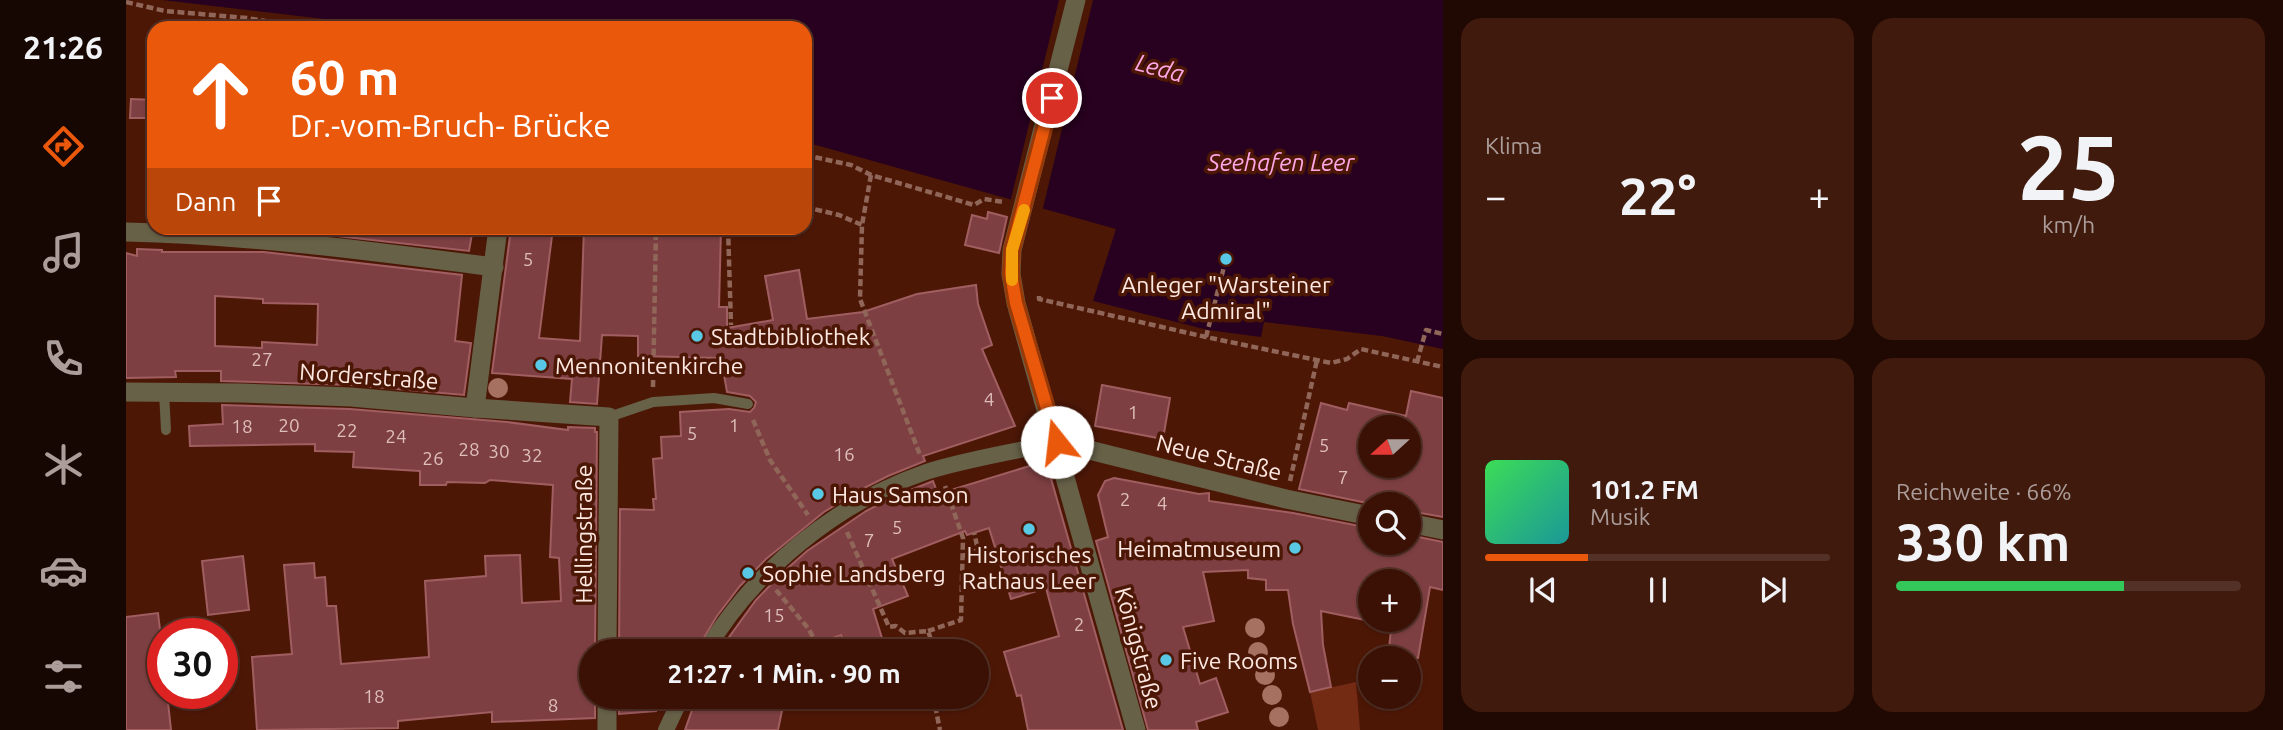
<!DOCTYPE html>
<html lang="de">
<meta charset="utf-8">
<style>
body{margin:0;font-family:Ubuntu,sans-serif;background:#411a0e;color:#f1f3f6;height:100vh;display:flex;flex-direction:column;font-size:26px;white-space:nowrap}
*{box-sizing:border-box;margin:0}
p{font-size:23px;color:#ab9d9a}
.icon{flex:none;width:38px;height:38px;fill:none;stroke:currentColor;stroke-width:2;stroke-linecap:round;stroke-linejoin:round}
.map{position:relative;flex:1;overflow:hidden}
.drawer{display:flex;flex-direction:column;gap:18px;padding:18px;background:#200902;width:840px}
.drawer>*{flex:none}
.top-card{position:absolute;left:21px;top:21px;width:665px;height:214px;border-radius:21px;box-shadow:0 2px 5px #0004,0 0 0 2px #543126;background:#ea580c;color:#fff;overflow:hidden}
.needle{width:46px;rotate:249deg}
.controls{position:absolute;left:1232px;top:415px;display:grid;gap:14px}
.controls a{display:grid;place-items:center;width:63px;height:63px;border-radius:50%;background:#3a1104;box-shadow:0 2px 5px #0004,0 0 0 2px #543126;font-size:35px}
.speed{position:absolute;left:21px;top:618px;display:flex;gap:14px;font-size:35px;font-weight:700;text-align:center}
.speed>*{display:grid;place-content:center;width:91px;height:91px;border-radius:50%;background:#3a1104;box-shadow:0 2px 5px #0004,0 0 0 2px #543126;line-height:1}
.speed .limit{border:10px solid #d22;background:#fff;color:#111}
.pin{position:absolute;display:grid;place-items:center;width:60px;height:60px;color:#fff;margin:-30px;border:4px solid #fff;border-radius:50%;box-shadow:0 2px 7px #0007}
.me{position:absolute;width:77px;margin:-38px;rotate:344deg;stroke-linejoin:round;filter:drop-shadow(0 0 5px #0008)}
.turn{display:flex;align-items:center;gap:24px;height:147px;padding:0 28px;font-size:32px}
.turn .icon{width:91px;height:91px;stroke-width:2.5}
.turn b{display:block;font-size:49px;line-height:60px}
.then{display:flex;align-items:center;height:66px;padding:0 28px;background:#0003;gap:14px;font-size:26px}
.big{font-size:52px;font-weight:700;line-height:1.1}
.drawer .card{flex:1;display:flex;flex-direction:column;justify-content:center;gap:10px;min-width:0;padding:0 24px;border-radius:21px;background:#411a0e}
.drawer .dial{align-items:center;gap:0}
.dial b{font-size:91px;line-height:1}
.song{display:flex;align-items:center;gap:21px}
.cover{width:84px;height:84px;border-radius:10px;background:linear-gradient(135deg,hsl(130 70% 55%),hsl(180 70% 35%))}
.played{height:7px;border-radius:4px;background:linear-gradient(90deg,#ea580c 30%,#543126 30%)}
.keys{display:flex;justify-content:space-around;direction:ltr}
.heat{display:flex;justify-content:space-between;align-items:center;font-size:38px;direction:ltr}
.charge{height:10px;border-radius:5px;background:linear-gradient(90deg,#34c759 66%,#543126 0)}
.drawer .tiles{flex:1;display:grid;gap:18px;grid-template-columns:repeat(2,1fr)}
.trip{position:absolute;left:453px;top:639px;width:410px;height:70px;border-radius:35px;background:#3a1104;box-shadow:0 2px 5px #0004,0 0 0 2px #543126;font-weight:700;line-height:70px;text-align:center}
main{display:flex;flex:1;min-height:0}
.dock{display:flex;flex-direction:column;width:126px;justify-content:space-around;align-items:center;background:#170702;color:#ab9d9a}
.dock .icon{width:49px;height:49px}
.dock .selected{color:#ea580c}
.dock b{font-size:32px;color:#f1f3f6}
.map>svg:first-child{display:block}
.green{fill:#732b14}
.water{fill:#27011f}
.pier{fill:#4d1706}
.building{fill:#7d3f42;stroke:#a05e61;stroke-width:2;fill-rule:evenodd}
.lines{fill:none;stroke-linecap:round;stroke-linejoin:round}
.path{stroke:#906659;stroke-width:4.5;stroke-dasharray:7 3.5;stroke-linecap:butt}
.service{stroke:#676148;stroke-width:10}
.pedestrian{stroke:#676148;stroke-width:16}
.minor{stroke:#676148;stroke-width:19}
.tree{fill:#a67161}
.route-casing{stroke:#983908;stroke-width:18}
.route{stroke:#ea580c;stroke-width:12}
.slow{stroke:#f59e0b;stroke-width:12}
.poi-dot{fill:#59c8e5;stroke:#4d1706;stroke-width:2.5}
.labels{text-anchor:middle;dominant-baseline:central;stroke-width:7;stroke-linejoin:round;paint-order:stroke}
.number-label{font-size:19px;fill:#debeba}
.poi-label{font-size:23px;fill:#fee8e2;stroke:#4d1706;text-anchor:start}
.street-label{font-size:23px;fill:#fee8e2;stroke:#4d1706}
.water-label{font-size:24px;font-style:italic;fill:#fea6e6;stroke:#4d1706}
</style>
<main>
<nav class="dock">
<b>21:26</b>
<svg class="icon selected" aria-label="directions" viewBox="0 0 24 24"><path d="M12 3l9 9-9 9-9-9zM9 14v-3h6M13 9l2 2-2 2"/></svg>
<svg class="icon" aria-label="music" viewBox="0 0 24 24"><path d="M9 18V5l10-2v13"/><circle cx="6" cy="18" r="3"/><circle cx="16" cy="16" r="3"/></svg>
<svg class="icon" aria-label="phone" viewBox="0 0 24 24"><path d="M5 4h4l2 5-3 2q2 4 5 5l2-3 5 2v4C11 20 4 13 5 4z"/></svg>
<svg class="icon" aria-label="climate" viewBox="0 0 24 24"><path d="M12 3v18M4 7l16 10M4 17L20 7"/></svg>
<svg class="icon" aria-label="car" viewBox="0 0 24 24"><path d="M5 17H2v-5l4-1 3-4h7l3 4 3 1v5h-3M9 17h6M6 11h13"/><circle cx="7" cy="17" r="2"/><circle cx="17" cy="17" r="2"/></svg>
<svg class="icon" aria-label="filters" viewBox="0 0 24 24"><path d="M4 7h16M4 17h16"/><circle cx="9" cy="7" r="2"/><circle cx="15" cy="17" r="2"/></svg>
</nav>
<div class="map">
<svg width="1317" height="730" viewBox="0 0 1317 730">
<rect width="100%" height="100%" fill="#4d1706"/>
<polygon class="green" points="1230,682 1234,730 1192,730 1184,692"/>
<polygon class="water" points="36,0 1317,0 1317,349 1256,336 1138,322 1135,337 1082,330 967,301 990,229 679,142 679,28 250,28 241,24"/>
<polygon class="pier" points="933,0 967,0 916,212 884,203"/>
<g class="building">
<polygon points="5,99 28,100 28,118 4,118"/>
<polygon points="862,212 881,217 873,253 839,245 846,215 861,219"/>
<polygon points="140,228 347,228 343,251"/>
<polygon points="385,228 427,228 413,338 454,341 458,228 595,228 593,307 601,307 601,328 647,320 639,276 673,270 681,319 737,312 791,294 850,285 852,304 866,345 856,349 889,426 797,456 799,461 762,476 730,492 698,512 640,559 614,586 591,616 570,651 493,651 494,509 528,510 527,499 530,499 527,459 536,458 535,437 555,436 554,412 603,409 624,412 628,408 630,402 624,396 601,392 595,358 512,356 512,336 476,335 471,404 444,402 446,379 366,373"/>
<path d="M11 249 36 250V252H138L336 275 329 341 345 343 338 395 226 385 95 381V371H49L50 377 0 378V253L11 256ZM89 296 137 299V303L192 304 191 345 136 342V348L89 346Z"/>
<polygon points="976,385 1044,398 1037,439 969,426"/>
<path d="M1285 391 1317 398V517L1283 511V504H1246L1173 489 1195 403 1221 410 1223 403 1280 416ZM1244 427H1283V466H1244Z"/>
<polygon points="96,405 224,409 381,422 442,430 442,427 469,428 469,432 471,432 469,651 466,651 466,696 469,696 469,718 366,722 366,712 272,721 272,728 131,730 126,657 166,654 158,565 188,563 189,578 199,577 201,606 210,606 215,664 303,657 299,581 360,576 359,556 394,555 396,603 435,601 433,558 424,557 427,485 364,480 359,483 321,482 320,485 294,485 294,471 227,467 228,452 189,451 189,444 64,446 63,426 97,424"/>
<polygon points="920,461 997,730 902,730 895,695 891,696 878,652 933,636 920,588 885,599 863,528 841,535 839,531 766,559 782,596 747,609 760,651 721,651 715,635 670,651 593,651 630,600 654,575 681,551 740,511 772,495 807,481 812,494"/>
<polygon points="988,478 1073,494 1083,493 1083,501 1167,513 1244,528 1244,542 1283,542 1283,535 1317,542 1317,590 1304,587 1292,658 1262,658 1266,620 1283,620 1283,581 1244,581 1244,621 1195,611 1197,645 1205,687 1184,692 1167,624 1162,590 1140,590 1140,580 1122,578 1122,570 1077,572 1088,621 1057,627 1074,684 1090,678 1102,712 1070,722 1072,730 1022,730 970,541 982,537 972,495 979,481"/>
<polygon points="117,556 123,610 82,615 76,561"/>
<polygon points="32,613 37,654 37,693 41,693 45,730 0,730 0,617"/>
<polygon points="493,696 529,696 530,711 493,714"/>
<polygon points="571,696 659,696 652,730 559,730"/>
</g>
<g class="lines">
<g class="path">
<polyline points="0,2 39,11 121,18 181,28"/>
<polyline points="679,155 725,165 745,175 848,205 858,199 878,202"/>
<polyline points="745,175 736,225 734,299 794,455"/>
<polyline points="679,207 713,215 736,225"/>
<polyline points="602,228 605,325"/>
<polyline points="913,296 913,299 1080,337 1205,363 1221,359 1235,349 1317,367"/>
<polyline points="1080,337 1100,259"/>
<polyline points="1291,362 1300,330 1317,334"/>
<polyline points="527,387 530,228"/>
<polyline points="627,420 644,460 682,515"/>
<polyline points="1164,481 1191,360"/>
<polyline points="721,532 763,627 770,626 779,633 802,631 809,651"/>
<polyline points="837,556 852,550 848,532"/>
<polyline points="650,590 682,628 695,651"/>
<polyline points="802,631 835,620 837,538 819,486"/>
<polyline points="605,696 654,704 691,701 715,696"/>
<polyline points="807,696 814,730"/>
</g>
<g class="service">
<polyline points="38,392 40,430"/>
<polyline points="483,417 527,402 588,398 622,404"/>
</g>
<g class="pedestrian">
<path d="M580 651C627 571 712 502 800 472 841 459 888 452 931 442"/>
<polyline points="540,730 556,696"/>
</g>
<g class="minor">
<polyline points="950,0 886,250 885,274 890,303 1010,730"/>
<path d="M0 232C123 235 246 251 368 267"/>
<polyline points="0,392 115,393 225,397 349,408 483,417 481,651"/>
<polyline points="349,408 372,228"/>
<polyline points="931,442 1160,499 1244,516"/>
<polyline points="1283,523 1317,530"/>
<polyline points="481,730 481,696"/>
</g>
</g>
<g class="tree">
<circle cx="372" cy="388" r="10"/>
<circle cx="1129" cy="628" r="10"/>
<circle cx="1132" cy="652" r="10"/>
<circle cx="1139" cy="675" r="10"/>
<circle cx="1146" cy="695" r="10"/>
<circle cx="1153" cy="717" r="10"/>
</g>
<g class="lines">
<g class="route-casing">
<polyline id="route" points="926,98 886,250 885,274 890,303 931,442"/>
</g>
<use href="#route" class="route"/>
<polyline class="slow" points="886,280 886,250 898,210"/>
</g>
<g class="poi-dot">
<circle cx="1100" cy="259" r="7"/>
<circle cx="571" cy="336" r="7"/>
<circle cx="415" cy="365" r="7"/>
<circle cx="692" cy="494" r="7"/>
<circle cx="903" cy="529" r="7"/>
<circle cx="1169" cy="548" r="7"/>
<circle cx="622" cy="573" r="7"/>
<circle cx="1040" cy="660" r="7"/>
</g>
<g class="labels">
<g class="number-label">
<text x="402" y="259">5</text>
<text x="136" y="359">27</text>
<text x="863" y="399">4</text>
<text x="1007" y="412">1</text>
<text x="163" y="425">20</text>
<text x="608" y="425">1</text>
<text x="116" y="426">18</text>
<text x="221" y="430">22</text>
<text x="566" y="433">5</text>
<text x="270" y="436">24</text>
<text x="1198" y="445">5</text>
<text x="343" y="449">28</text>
<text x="373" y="451">30</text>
<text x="718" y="454">16</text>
<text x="406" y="455">32</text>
<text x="307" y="458">26</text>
<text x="1217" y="477">7</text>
<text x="999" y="499">2</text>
<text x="1036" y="503">4</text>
<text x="771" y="527">5</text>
<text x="743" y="540">7</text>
<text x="648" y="615">15</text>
<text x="953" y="624">2</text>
<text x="248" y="696">18</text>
<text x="427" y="705">8</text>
</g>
<g class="poi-label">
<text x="1100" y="284" text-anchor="middle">Anleger "Warsteiner<tspan x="1100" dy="26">Admiral"</tspan></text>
<text x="585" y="336">Stadtbibliothek</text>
<text x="429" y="365">Mennonitenkirche</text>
<text x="706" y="494">Haus Samson</text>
<text x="1155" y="548" text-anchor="end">Heimatmuseum</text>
<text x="903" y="554" text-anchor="middle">Historisches<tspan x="903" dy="26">Rathaus Leer</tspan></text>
<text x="636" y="573">Sophie Landsberg</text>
<text x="1054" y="660">Five Rooms</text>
</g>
<g class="street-label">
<text transform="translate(243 376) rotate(4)">Norderstraße</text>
<text transform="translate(1093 457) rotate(14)">Neue Straße</text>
<text transform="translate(457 534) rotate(-90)">Hellingstraße</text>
<text transform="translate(1013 648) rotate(75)">Königstraße</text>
</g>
<g class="water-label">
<text transform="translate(1034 68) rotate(15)">Leda</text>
<text x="1155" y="162">Seehafen Leer</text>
</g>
</g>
</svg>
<div class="controls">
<a><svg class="needle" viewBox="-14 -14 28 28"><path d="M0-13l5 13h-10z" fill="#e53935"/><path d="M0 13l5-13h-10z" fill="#ab9d9a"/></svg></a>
<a><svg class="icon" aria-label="search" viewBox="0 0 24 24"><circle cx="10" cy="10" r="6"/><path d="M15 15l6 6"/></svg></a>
<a>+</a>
<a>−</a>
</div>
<div class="speed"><div class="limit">30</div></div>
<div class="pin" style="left:926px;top:98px;background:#d93025"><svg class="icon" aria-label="arrive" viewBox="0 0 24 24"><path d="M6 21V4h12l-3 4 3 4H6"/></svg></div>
<svg class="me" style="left:931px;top:442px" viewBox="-20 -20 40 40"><circle r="19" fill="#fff"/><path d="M0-13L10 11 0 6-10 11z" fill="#ea580c"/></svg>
<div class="trip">21:27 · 1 Min. · 90 m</div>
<div class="top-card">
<div class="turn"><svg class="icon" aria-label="ahead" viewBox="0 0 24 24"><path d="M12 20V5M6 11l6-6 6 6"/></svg><div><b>60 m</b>Dr.-vom-Bruch- Brücke</div></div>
<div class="then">Dann<svg class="icon" aria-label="arrive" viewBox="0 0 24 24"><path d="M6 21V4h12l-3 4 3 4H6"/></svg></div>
</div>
</div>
<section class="drawer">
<div class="tiles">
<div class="card"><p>Klima</p>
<div class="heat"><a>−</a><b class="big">22°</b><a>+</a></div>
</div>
<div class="card dial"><b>25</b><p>km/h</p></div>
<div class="card">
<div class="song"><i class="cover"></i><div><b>101.2 FM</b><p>Musik</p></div></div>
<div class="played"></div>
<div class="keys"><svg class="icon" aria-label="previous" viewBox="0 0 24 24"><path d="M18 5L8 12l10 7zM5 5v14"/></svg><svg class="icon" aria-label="pause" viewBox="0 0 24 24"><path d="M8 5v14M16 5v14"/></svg><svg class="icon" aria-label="next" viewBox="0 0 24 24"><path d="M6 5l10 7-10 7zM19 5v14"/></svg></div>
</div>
<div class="card"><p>Reichweite · 66%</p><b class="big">330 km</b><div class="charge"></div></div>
</div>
</section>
</main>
